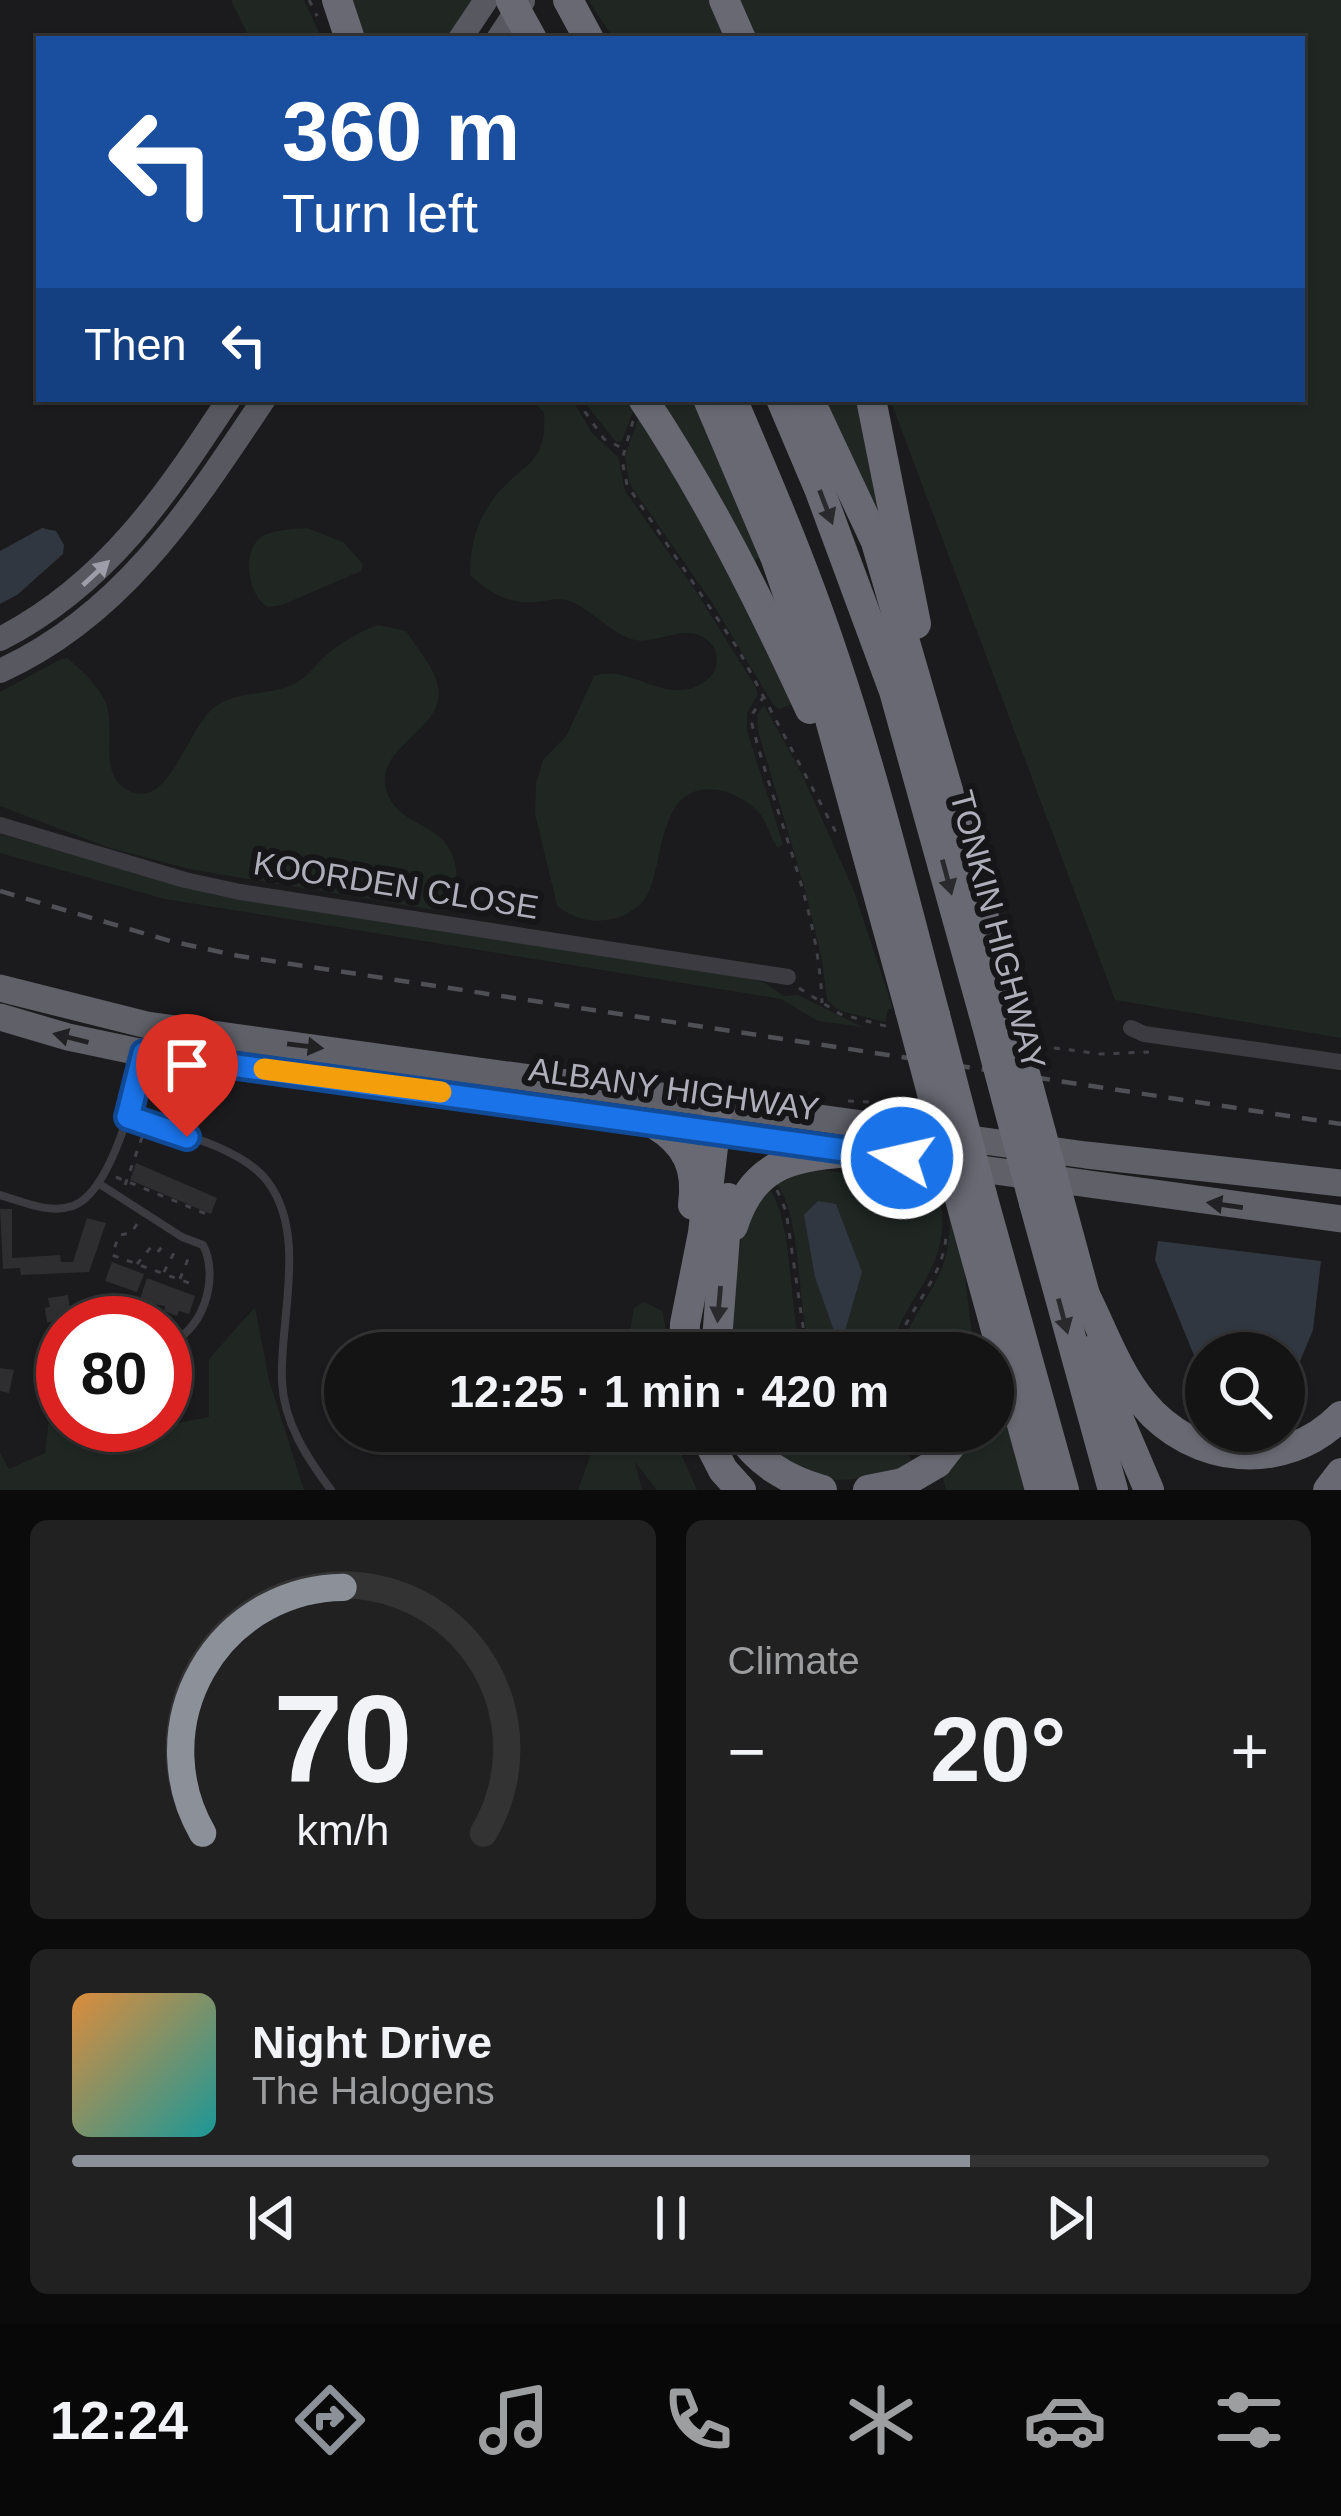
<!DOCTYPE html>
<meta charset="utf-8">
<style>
body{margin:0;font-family:Helvetica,sans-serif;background:#212122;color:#f1f3f6;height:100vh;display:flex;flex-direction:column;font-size:45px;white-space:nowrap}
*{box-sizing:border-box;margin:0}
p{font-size:39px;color:#9d9ea0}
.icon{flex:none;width:66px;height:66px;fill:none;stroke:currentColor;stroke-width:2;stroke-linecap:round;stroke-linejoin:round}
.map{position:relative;height:1490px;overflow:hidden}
.drawer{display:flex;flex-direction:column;gap:30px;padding:30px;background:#0b0b0c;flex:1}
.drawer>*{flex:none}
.guide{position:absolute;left:36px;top:36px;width:1269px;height:366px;border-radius:0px;box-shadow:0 3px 9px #0004,0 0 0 3px #333334;background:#1a4fa0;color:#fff;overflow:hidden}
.tools{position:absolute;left:1185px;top:1332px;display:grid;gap:24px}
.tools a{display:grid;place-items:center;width:120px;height:120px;border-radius:50%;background:#141415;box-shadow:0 3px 9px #0004,0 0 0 3px #333334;font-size:60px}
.speed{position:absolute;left:36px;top:1296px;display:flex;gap:24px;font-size:60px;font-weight:700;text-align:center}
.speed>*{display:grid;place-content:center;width:156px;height:156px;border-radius:50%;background:#141415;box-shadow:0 3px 9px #0004,0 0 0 3px #333334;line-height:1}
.speed .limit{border:18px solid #d22;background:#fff;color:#111}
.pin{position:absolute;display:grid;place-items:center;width:102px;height:102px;color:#fff;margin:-123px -51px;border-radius:50% 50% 50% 0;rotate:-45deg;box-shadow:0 0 12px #0007}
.pin .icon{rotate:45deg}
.me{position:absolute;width:132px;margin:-66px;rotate:279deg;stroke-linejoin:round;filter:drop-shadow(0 0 9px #0008)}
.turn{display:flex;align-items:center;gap:42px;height:252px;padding:0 48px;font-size:54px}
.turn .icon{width:156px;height:156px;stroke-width:2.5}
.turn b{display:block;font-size:84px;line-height:102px}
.then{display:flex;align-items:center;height:114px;padding:0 48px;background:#0003;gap:24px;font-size:45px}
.big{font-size:90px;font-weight:700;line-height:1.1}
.drawer .tile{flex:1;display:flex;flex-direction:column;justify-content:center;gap:18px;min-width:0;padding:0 42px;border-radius:18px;background:#212122}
.drawer .dial{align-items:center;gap:0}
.dial svg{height:312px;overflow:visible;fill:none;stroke:#333334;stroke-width:7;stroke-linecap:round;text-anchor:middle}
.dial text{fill:#f1f3f6;stroke:none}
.song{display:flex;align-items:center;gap:36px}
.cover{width:144px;height:144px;border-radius:18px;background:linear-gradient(135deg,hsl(30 70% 55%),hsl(180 70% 35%))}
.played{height:12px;border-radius:6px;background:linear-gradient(90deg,#8c9099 75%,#333334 75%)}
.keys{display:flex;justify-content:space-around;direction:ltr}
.heat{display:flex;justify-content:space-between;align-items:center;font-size:66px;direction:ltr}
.drawer .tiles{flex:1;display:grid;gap:30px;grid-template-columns:1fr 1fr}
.tile:last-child{grid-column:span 2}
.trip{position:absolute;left:324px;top:1332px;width:690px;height:120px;border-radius:60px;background:#141415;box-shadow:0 3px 9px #0004,0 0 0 3px #333334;font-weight:700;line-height:120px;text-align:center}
.dock{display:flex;height:192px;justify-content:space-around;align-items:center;background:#080808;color:#9d9ea0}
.dock .icon{width:84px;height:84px}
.dock .selected{color:#8c9099}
.dock b{font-size:54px;color:#f1f3f6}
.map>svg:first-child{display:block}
.green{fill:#202723}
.water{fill:#313740}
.building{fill:#2e2d30}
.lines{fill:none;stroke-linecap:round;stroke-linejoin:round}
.path{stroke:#414248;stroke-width:3;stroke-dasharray:6 9;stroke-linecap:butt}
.service{stroke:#3b3b41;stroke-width:8}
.minor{stroke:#3b3b41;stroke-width:16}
.primary{stroke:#585860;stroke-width:24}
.trunk{stroke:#606069;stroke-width:27}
.motorway{stroke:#686972;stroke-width:30}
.rail{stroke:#4f4f56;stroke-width:4.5;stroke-dasharray:15 12;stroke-linecap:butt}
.motorway-bridge{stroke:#686972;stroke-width:30}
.oneway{fill:#2a2a2e}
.oneway2{fill:#9d9ea9}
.oneway3{fill:#212023}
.route-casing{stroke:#114b97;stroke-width:30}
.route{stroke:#1a73e8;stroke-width:21}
.slow{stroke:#f59e0b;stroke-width:21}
.labels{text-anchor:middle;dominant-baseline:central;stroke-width:12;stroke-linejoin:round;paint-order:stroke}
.street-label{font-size:33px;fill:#aeafbb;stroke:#161517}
</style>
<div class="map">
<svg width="1341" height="1490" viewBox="0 0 1341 1490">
<rect width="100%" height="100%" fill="#1b1a1c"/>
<g class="green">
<polygon points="231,0 304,0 322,39 250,39"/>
<polygon points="349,0 477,0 449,39 362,39"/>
<polygon points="588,0 716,0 733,39 614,39"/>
<polygon points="740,0 1341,0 1341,1038 1115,1000 890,399 1302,399 1302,39 755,39"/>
<path d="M532 399H572L592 433 618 457 625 491 695 590 755 686 758 694 747 713V731L783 844 778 848C770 838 768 824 760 814 751 803 734 793 719 790 656 781 666 860 647 896 627 925 582 929 557 905L535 814 536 784 543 760 567 735 594 676C627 664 658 699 692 688 700 685 709 680 714 672 718 664 718 653 713 646 691 618 659 645 635 640 613 635 593 611 572 602 557 596 551 601 536 602 510 605 488 592 470 575 470 544 477 518 498 493 526 461 547 464 544 413Z"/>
<polygon points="582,399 630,399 635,406 622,441 616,442"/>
<polygon points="658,399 700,399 759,558 753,561"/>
<polygon points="825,399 863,399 908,617"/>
<polygon points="640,413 697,495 795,703 780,709 774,706 713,604 629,483 625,456"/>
<path d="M307 528 343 542 363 564 361 571 282 605 267 607C249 595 241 554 260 538 269 530 294 529 307 528Z"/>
<path d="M378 625 406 631C416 647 435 668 438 687 447 732 365 749 389 797 406 831 449 821 456 869 458 886 452 898 441 911L189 869 107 847 0 806V692L61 659 67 658C80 669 96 683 104 699 118 724 98 768 123 787 168 820 187 725 216 706 240 690 271 696 296 683 309 676 318 661 330 652 345 640 361 631 378 625Z"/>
<polygon points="764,705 801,772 854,891 893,1009 888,1009 885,1022 840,1011 827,1000 822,960 806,893 758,731 757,715"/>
<polygon points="0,834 215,895 739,976 765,983 784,996 798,995 862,1027 818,1021 781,999 165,899 0,853"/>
<path d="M814 1169 886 1178 914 1177 919 1188 938 1186C957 1269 909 1284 889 1353H812C795 1306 804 1219 776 1183Z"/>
<path d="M765 1183C795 1215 787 1306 802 1353H726L744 1218Z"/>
<path d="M949 1202 965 1276 974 1353H899C922 1287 955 1284 949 1202Z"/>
<polygon points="644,1302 662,1311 671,1353 626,1353 634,1308"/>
<polygon points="255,1307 269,1380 304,1490 0,1490 0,1453 9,1469 45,1453 52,1393 63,1392 63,1425 113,1425 121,1434 209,1417 209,1359"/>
<polygon points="993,1353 1029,1490 946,1490 942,1474 975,1431 993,1431"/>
<polygon points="632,1431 671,1431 697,1490 657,1490 635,1462 642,1490 578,1490 596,1440 606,1433 631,1455"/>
<path d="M748 1431H897L914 1465C828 1490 816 1486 748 1431Z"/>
</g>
<g class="water">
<polygon points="42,528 56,531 64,545 63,554 17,595 0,604 0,551"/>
<polygon points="818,1201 836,1204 862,1272 840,1348 815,1277 804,1215"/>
<polygon points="1158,1241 1321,1261 1313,1330 1291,1383 1284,1386 1284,1353 1206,1353 1206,1372 1198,1365 1155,1260"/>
</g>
<g class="building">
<polygon points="136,1163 217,1198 211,1214 130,1180"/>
<polygon points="0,1209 12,1209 12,1258 60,1255 61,1262 73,1262 87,1218 106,1223 89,1272 21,1275 20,1268 3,1269"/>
<polygon points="112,1262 144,1274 137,1292 105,1281"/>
<polygon points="147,1278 195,1296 189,1314 179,1311 177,1316 164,1311 165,1306 139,1302"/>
<polygon points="68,1295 72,1323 63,1323 63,1351 55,1352 54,1348 50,1348 53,1330 52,1322 47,1322 45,1308 50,1307 48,1298"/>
<polygon points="184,1356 186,1376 165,1383 165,1358"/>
<polygon points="0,1368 14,1370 9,1393 0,1391"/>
</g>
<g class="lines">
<g class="path">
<polyline points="309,0 317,16"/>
<polyline points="576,399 604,439 622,448"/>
<polyline points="633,421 622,460 627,485 738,649 838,836"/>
<path d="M764 696 753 713 752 724C775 816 819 907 822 1003"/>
<polyline points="799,988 840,1014 893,1028"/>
<polyline points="1039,1046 1101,1054 1149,1052"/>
<polyline points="848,1101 869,1102"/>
<polyline points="116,1177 209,1215"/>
<polyline points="125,1185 144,1132"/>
<polyline points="777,1190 786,1211 807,1353"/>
<polyline points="137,1224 131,1233 119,1235 112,1255 189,1283 187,1291"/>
<polyline points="137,1264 152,1246 159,1251 165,1242"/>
<polyline points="164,1272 176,1249"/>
<polyline points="180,1279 190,1254"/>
<path d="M895 1353C905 1309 943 1282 946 1236"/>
<polyline points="902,1431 911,1451"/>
</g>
<g class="service">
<path d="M127 1116C168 1130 243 1147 268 1182 308 1236 279 1321 282 1382 284 1423 307 1458 331 1490"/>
<path d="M98 1183 182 1237 203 1245C220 1277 203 1335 165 1344"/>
<path d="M0 1195C24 1202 48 1214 73 1206 111 1192 136 1093 143 1056"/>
<polyline points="93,1311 100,1323"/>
</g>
<g class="minor">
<polyline points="0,825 185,880 240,892 788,977"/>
<polyline points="1131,1028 1144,1034 1341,1062"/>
</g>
<g class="primary">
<polyline points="460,39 486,0"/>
<polyline points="498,39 523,1"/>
<path d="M0 639C106 585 166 495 229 399"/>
<path d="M0 671C122 616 192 507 264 399"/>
</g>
<g class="trunk">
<polyline points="0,988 147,1025 1086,1155 1341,1183"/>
<polyline points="0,1017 68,1037 144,1053 1341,1219"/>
</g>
<g class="motorway">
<polyline points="337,0 350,39"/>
<polyline points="568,0 589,39"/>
<polyline points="724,0 741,39"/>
<path d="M643 399C709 498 760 601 810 709"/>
<polyline points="708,399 776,559 825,701 910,1010"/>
<path d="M732 399C768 483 804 567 833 654 873 772 903 894 935 1015"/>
<polyline points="781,399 820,491 894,691 986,1022"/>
<polyline points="809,399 876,542 976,887 1011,1022"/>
<polyline points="871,399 916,624"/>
<path d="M656 1125C687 1144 698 1168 693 1205"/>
<polyline points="958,1192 1040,1490"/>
<polyline points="982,1195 1064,1490"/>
<polyline points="1034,1203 1113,1490"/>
<path d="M733 1226C755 1158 798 1156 862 1151"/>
<path d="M1085 1295C1103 1331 1117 1372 1143 1403 1193 1464 1284 1474 1341 1416"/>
<polyline points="1096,1348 1102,1380 1149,1490"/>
<polyline points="684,1353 685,1324 703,1233 718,1104"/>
<polyline points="716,1353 728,1198"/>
<polyline points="703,1431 723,1470 741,1490"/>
<path d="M737 1431C759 1463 785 1479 822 1490"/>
<polyline points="937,1463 962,1431"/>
<polyline points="868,1490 903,1483"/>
<polyline points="1328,1490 1341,1473"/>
</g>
<polyline class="rail" points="0,891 170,941 239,956 1341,1124"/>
<g class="motorway-bridge">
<polyline points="511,1 532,39"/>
<polyline points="910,1010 958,1192"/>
<polyline points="935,1015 982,1195"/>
<polyline points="986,1022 1034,1203"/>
<polyline points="1011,1022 1085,1295"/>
<polyline points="903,1483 937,1463"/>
</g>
</g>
<defs><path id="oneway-solid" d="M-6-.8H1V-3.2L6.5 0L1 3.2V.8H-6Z" transform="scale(3)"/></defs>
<g class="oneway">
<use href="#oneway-solid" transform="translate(826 507) rotate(69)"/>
<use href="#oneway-solid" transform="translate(947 877) rotate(75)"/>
<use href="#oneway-solid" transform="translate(719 1304) rotate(95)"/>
<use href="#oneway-solid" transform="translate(1063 1316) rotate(75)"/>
</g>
<use class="oneway2" href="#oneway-solid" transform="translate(96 573) rotate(-43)"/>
<g class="oneway3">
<use href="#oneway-solid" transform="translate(71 1038) rotate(-166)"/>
<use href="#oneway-solid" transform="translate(305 1046) rotate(7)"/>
<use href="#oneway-solid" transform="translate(1225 1205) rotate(-172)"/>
</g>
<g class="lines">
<g class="route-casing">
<polyline id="route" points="187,1137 128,1117 144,1053 902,1158"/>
</g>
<use href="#route" class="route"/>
<polyline class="slow" points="264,1069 441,1092"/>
</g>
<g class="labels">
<g class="street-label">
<text transform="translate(396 885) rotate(9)">KOORDEN CLOSE</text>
<text transform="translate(998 930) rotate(75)">TONKIN HIGHWAY</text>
<text transform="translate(674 1089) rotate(8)">ALBANY HIGHWAY</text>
</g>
</g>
</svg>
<div class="tools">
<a><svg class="icon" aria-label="search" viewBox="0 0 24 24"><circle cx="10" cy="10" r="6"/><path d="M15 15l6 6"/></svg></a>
</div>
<div class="speed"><div class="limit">80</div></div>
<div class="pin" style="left:187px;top:1137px;background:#d93025"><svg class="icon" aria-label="arrive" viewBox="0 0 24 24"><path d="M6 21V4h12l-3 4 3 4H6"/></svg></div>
<svg class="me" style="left:902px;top:1158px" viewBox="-20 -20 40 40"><circle r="17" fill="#1a73e8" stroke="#fff" stroke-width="3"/><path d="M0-11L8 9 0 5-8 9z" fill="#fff"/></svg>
<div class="trip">12:25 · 1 min · 420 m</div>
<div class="guide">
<div class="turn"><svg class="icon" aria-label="left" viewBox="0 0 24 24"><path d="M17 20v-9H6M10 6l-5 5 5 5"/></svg><div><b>360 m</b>Turn left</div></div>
<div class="then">Then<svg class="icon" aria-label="left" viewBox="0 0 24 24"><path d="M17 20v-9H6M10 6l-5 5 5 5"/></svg></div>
</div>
</div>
<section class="drawer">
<div class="tiles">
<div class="tile dial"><svg viewBox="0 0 100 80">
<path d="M14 69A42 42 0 1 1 86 69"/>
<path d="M14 69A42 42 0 0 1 50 6" stroke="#8c9099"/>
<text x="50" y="56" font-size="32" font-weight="700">70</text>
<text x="50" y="72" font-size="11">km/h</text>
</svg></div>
<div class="tile"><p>Climate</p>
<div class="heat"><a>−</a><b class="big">20°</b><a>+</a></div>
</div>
<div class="tile">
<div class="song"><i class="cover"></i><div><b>Night Drive</b><p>The Halogens</p></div></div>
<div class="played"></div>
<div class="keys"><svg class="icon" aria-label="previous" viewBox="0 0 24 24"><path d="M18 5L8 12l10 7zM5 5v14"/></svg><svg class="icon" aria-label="pause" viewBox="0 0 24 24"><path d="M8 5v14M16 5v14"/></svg><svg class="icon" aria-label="next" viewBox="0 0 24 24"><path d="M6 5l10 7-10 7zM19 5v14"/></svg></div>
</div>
</div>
</section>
<nav class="dock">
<b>12:24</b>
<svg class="icon selected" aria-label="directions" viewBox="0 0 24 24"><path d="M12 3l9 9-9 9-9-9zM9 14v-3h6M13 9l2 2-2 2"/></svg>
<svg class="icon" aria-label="music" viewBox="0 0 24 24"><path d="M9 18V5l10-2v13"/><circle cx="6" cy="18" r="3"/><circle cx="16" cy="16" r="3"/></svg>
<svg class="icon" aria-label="phone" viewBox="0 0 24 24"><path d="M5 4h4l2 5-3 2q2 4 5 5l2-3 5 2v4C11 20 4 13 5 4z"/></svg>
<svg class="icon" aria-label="climate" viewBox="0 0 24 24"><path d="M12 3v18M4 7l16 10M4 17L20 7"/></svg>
<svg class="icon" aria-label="car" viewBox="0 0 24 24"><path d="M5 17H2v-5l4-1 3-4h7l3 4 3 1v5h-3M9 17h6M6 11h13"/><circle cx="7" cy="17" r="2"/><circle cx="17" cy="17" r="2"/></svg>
<svg class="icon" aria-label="filters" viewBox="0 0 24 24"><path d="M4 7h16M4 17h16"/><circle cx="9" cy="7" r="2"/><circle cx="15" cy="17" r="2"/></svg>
</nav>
